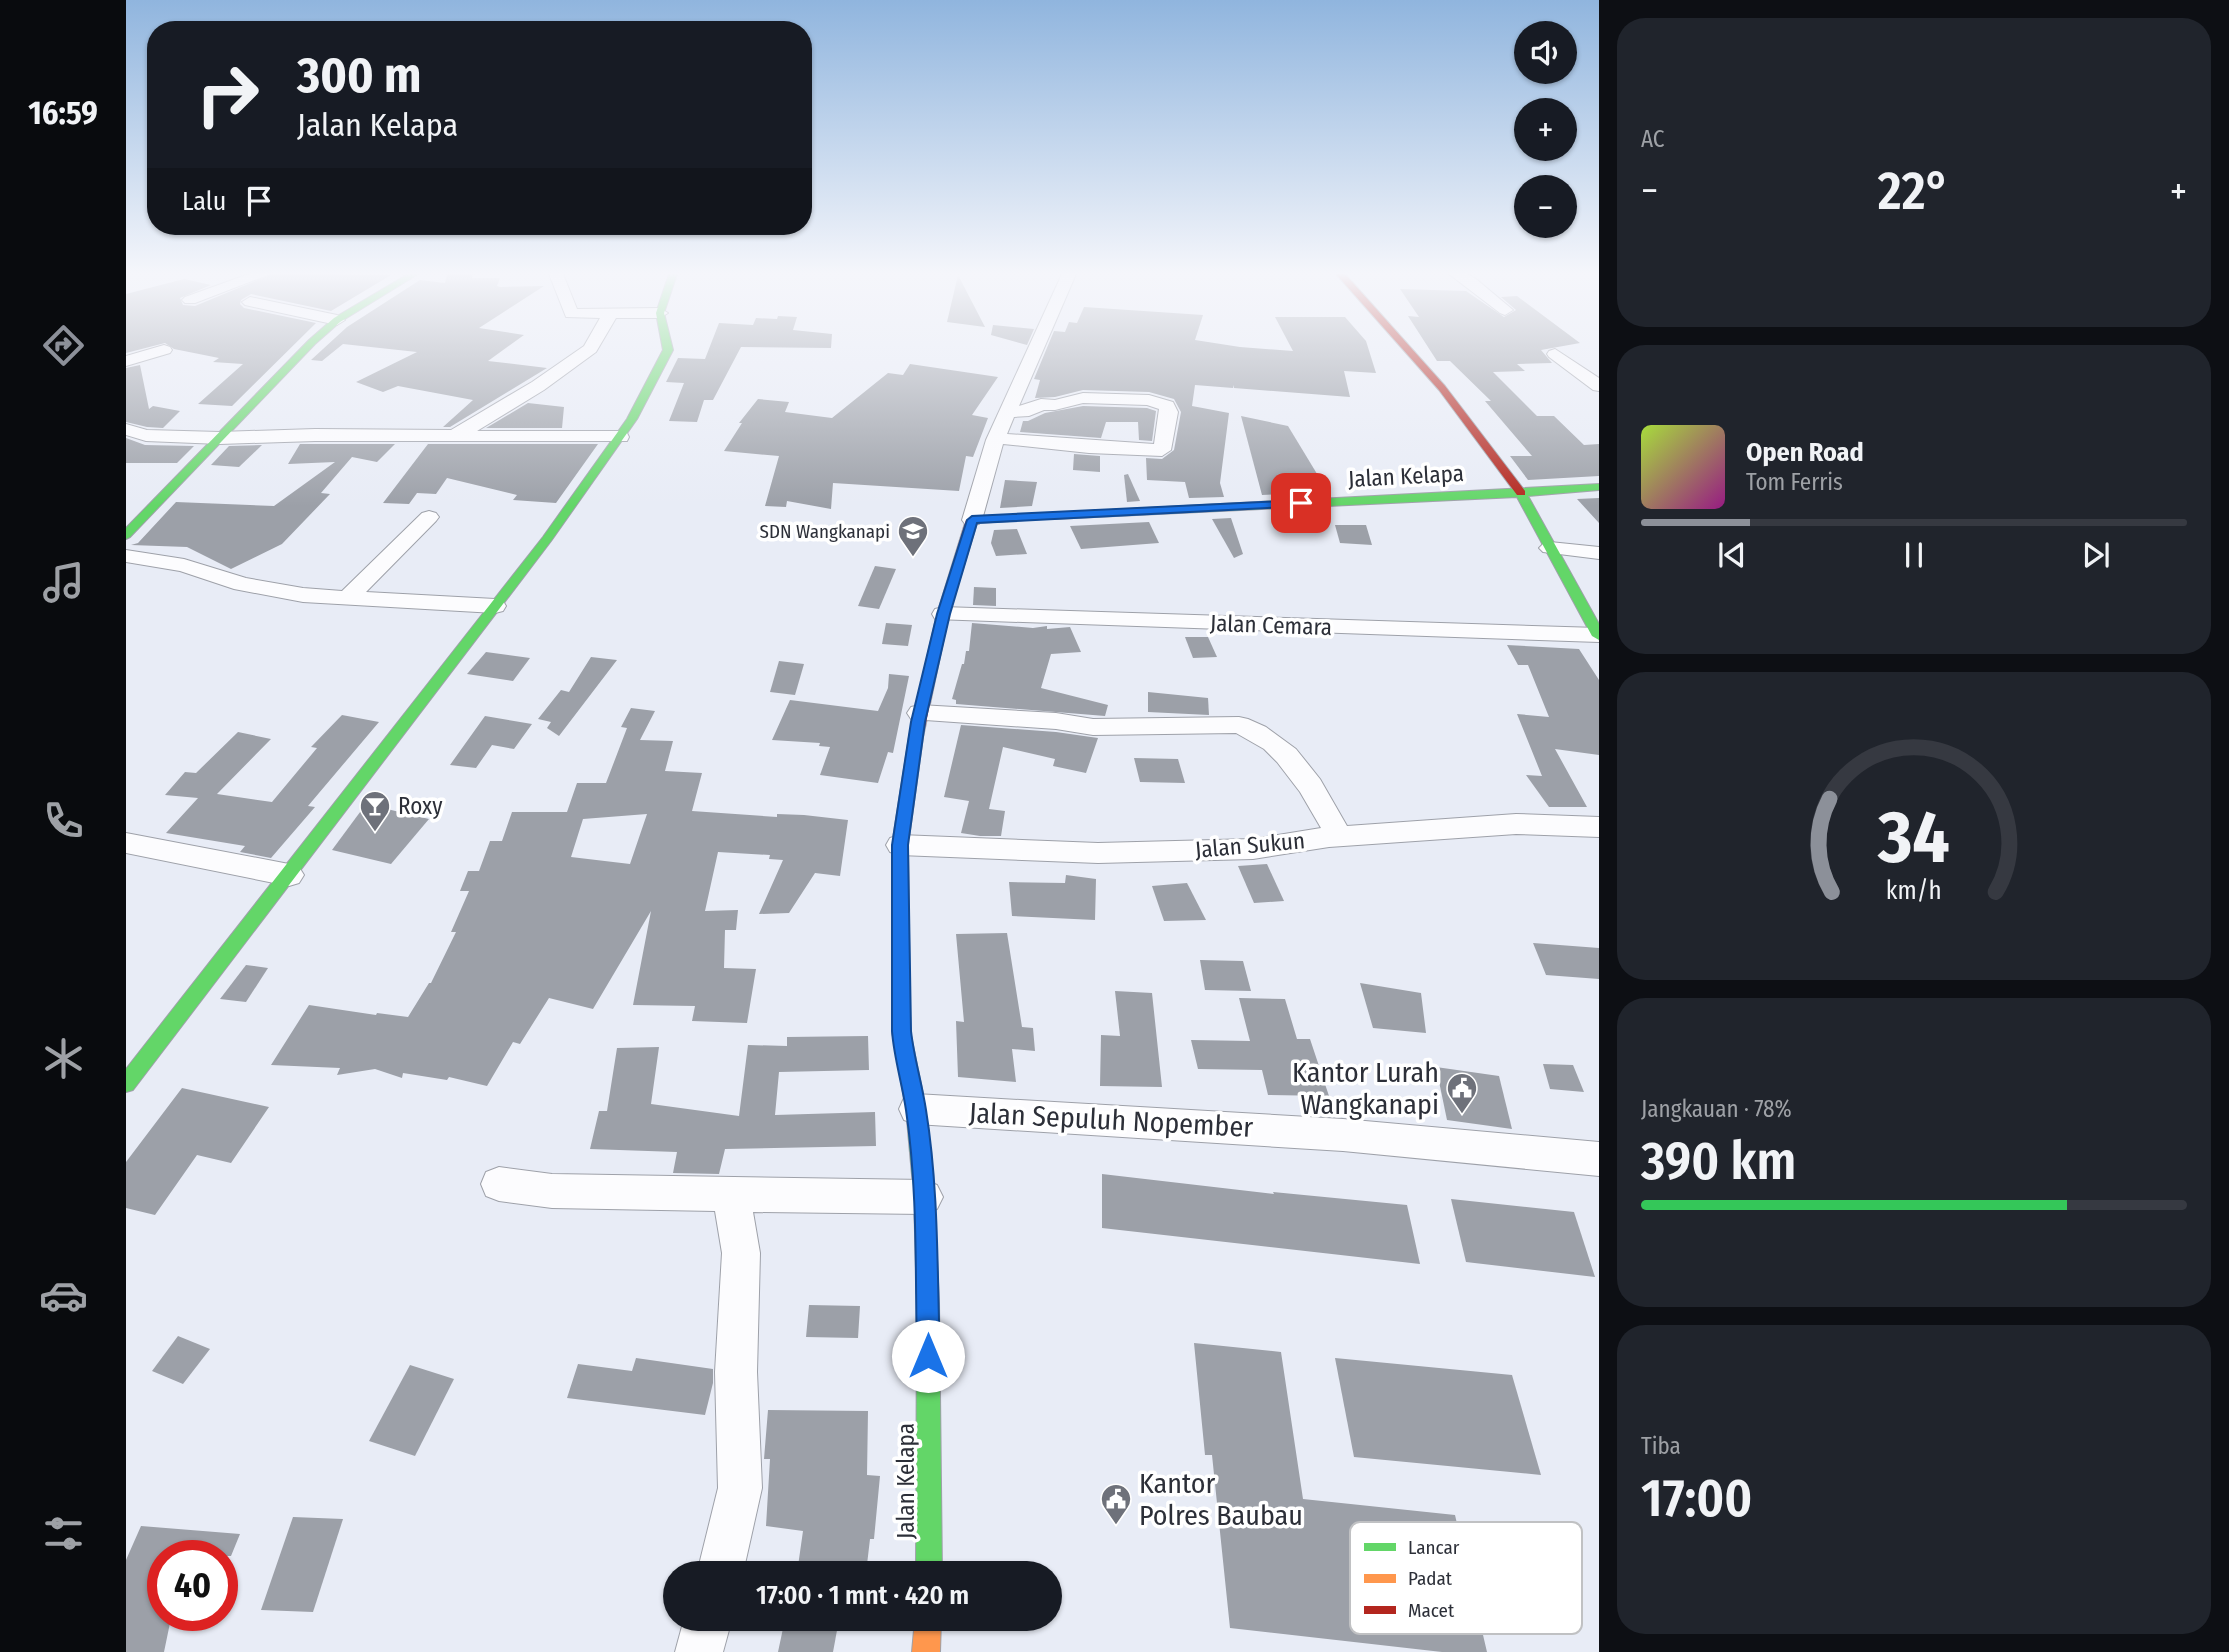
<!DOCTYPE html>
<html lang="id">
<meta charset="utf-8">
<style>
body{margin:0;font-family:"Fira Sans Condensed",sans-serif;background:#20242c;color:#f1f3f6;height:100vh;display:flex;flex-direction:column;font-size:26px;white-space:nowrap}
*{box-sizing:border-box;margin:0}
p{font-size:23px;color:#9ea1a6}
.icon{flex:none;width:38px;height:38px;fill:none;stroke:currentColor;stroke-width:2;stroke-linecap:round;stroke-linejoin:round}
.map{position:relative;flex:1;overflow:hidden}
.side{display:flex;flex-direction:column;gap:18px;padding:18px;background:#0d0f14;width:630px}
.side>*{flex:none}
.top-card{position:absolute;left:21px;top:21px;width:665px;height:214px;border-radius:28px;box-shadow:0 2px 5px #0004;background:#171b24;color:#f1f3f6;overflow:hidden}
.controls{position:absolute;left:1388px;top:21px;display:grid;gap:14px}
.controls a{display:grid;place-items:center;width:63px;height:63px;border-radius:50%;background:#171b24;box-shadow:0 2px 5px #0004;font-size:35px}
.speed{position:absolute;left:21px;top:1540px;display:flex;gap:14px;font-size:35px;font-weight:700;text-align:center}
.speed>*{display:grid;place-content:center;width:91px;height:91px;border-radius:50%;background:#171b24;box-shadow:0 2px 5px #0004;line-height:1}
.speed .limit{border:10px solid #d22;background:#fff;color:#111}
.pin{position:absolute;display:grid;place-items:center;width:60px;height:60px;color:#fff;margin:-30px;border-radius:14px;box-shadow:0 4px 10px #0006}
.me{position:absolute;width:77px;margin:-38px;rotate:0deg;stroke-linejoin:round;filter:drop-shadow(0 0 5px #0008)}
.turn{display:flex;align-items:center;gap:24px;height:147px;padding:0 35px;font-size:32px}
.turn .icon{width:91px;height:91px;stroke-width:2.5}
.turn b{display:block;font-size:49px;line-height:60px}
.then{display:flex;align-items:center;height:66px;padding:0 35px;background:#0003;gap:14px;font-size:26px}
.big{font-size:52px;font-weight:600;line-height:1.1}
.side .card{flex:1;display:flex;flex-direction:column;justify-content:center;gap:10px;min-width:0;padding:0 24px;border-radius:28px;background:#20242c}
.side .dial{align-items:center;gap:0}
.dial svg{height:182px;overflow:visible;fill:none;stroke:#363941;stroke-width:7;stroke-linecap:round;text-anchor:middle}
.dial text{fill:#f1f3f6;stroke:none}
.song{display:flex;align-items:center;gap:21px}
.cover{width:84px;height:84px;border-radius:10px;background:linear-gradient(135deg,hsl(80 70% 55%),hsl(310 70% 35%))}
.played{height:7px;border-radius:4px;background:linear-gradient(90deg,#8c9099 20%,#363941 20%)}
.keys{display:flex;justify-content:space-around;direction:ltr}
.heat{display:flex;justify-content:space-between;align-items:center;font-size:38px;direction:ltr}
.charge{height:10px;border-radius:5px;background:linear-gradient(90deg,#34c759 78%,#363941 0)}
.trip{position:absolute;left:537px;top:1561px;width:399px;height:70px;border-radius:35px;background:#171b24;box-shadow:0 2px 5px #0004;font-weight:600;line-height:70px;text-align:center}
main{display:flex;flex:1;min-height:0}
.dock{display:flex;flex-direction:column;width:126px;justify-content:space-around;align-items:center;background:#090b0e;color:#9ea1a6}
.dock .icon{width:49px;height:49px}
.dock .active{color:#8c9099}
.dock b{font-size:32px;color:#f1f3f6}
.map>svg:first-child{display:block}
.building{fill:#9ca0a8;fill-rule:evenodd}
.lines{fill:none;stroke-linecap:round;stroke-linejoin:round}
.street-casing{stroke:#9ea1a9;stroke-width:2}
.fast-casing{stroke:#9ea1a9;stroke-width:2}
.slow-casing{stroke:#9ea1a9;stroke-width:2}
.jam-casing{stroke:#9ea1a9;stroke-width:2}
.street{fill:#fcfcfe;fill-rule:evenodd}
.fast{fill:#63d668;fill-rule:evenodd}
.slow{fill:#ff974d;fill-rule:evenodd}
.jam{fill:#b3261e;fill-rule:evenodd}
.route{fill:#1a73e8;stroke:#114b97;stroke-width:2}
.labels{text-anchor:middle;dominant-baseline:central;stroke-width:7;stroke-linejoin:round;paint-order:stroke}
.far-poi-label{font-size:19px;fill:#2c2f38;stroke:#fff;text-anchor:end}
.street-label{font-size:23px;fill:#2c2f38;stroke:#fff}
.poi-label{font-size:23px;fill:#2c2f38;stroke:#fff;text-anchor:start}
.near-poi-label{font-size:28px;fill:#2c2f38;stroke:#fff;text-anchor:end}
.near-street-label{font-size:28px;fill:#2c2f38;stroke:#fff}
.key{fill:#fff;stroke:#c0c1c3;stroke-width:2}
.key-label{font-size:19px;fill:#2c2f38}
</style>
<main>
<nav class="dock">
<b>16:59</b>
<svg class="icon active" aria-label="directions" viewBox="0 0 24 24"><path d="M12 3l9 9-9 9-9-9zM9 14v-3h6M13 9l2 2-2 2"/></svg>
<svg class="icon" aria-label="music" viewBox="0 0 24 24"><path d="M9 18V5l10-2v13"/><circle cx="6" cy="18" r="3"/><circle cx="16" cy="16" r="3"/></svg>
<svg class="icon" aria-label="phone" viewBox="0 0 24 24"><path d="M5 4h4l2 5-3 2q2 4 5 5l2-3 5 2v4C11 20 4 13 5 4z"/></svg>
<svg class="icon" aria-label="climate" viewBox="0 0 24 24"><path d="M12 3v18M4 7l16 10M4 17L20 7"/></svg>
<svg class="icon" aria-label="car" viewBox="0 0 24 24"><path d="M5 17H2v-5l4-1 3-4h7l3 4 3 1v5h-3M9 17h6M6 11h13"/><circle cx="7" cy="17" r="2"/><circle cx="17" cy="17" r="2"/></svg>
<svg class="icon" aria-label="filters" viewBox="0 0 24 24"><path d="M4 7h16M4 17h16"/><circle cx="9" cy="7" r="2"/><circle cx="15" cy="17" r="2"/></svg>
</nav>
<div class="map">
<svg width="1473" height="1652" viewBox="0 0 1473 1652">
<rect width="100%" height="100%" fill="#e8ecf6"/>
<g class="building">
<polygon points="146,274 265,275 205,311 125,294 115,300 114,304 118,308 190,323 106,406 72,404 117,364 87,362 93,358 48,349 39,343 0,353 0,294 58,279 85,285 54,298 57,305 69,306"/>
<polygon points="321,274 347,274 346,278 374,278 371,286 374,287 418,286 353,328 398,335 362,361 421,368 324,427 317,427 347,400 272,386 257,392 230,382 291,352 217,344 196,361 185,360 221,327 294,280 319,283"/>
<polygon points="832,275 859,327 821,322"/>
<polygon points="1274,289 1340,291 1378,317 1390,310 1375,297 1391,296 1454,343 1415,350 1426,363 1391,364 1399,371 1367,372 1411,416 1428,416 1458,445 1473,444 1473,476 1402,480 1384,456 1406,456 1359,401 1365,401 1324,361 1311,361 1282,316 1293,317"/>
<polygon points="958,307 1077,315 1069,340 1114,347 1167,351 1149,317 1219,317 1240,341 1250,373 1218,371 1224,397 1108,388 1107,385 1107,388 1069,385 1066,406 1103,413 1094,483 1098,497 1063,498 1059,482 1021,480 1020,458 1036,459 1048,450 1055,412 1048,399 1023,392 957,390 929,397 909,398 914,380 908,379 928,331 939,332 943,322 951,323"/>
<polygon points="652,316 671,317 667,330 706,334 705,348 615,347 587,400 578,400 571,422 543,421 558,383 540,382 552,358 579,359 593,323 627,325 630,318 651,319"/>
<polygon points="867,325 908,329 901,345 865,335"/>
<polygon points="784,364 872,377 846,415 862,418 847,457 840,456 833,491 707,483 705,509 661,501 660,507 639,506 653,456 598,451 616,423 613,423 632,399 663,402 659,412 706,418 762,373 777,375"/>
<polygon points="14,365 23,409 27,406 54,411 37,428 21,427 0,422 0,368"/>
<polygon points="402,403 438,407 436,428 360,428"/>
<polygon points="957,406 1021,408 1030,411 1026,441 1013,440 1012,422 980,422 975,438 894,432 897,421 902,421 919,413"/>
<polygon points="1115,416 1162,426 1202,492 1136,495"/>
<polygon points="0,438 19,445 68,446 51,463 0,463"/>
<polygon points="174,444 269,444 251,462 226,457 195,493 204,494 156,544 105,569 61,547 5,545 12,543 50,502 148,506 209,462 162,464"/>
<polygon points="302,444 472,444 430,503 387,500 391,495 321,478 310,494 291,493 283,504 257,503"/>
<polygon points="136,445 113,467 85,465 103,446"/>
<polygon points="948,454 974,456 974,472 947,470"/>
<polygon points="1002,474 1014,501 1001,502 998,475"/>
<polygon points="879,480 911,482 906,506 874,508"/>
<polygon points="1473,498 1473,523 1451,499"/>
<polygon points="1105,518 1117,554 1108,558 1086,519"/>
<polygon points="1023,522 1033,543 955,549 944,526"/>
<polygon points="1209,525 1240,525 1246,545 1214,543"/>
<polygon points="891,529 901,554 870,556 865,543 868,530"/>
<polygon points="749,566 770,569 753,609 732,606"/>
<polygon points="848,587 870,588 870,606 847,605"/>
<polygon points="760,623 786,625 782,646 756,644"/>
<polygon points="846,623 907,628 921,626 921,629 944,627 955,652 925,654 915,688 982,705 979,716 830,704 830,700 826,699 836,664 838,664 840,651 843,651"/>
<polygon points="1059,637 1082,637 1091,657 1067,658"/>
<polygon points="1381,645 1453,649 1473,680 1473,755 1429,749 1461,807 1423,807 1400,775 1416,776 1391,714 1423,717 1402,665 1392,665"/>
<polygon points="360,652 404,658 387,681 341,674"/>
<polygon points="465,657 491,660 433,736 421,728 425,722 412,719 435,690 443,692"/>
<polygon points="653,661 678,664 669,695 644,692"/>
<polygon points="763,674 783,676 767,753 762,752 752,783 694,775 704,747 693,746 694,743 646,740 664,700 752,711 762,688"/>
<polygon points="1022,692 1082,698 1083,715 1022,712"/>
<path d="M505 708 529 711 514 740 547 741 539 771 576 773 566 811 651 817V814L678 815 722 820 714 876 689 873 663 913 633 914 657 860 643 859 644 855 592 852 579 911 612 910 610 930H599L598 968 630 969 621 1023 566 1021 569 1006 507 1005 525 911 467 1009 423 998 394 1044 387 1042 361 1086 323 1077 321 1080 277 1073 276 1078 249 1069 211 1075 214 1068 145 1065 183 1005 250 1015 251 1013 282 1017 303 983H305L330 932H325L343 891H334L342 871H353L364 841H376L386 812H441L451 783H480L501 728 495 727ZM521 814 504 864 445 857 457 819Z"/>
<polygon points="216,715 253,722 182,806 189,807 145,858 114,852 119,846 40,833 72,798 39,795 59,772 70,773 112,732 145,739 91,794 146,802 191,748 185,747"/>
<polygon points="359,716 406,724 388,749 366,745 350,768 324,765"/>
<polygon points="835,725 930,732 972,738 960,773 927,766 929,759 877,747 863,809 879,811 875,836 854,836 835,833 843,801 818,797"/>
<polygon points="1008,758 1052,759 1059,783 1014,782"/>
<polygon points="240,804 303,819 265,864 206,850"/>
<polygon points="1141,864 1158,901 1128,903 1112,866"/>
<polygon points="940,875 970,879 969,920 886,916 883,882 939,883"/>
<polygon points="1061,883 1080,920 1038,921 1026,886"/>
<polygon points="881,933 896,1027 907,1028 909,1051 886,1049 890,1082 832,1077 830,1021 838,1022 830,934"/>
<polygon points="1407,943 1473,948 1473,979 1420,975"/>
<polygon points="1074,960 1117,961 1125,991 1079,990"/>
<polygon points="120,965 142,968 120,1002 94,999"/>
<polygon points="1234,983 1295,993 1300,1033 1247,1028"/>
<polygon points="989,991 1026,993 1036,1087 974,1086 975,1035 994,1036"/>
<polygon points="1113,998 1159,999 1171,1039 1184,1039 1203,1096 1142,1095 1136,1070 1072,1069 1065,1040 1124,1041"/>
<polygon points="742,1036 743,1070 653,1072 649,1115 749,1112 750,1146 599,1149 593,1174 547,1173 551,1152 464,1149 473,1111 481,1111 491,1048 533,1047 525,1104 613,1116 622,1045 661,1046 661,1037"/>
<polygon points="1417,1064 1447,1065 1458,1092 1424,1089"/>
<polygon points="1310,1067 1373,1076 1386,1129 1321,1120"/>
<polygon points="56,1088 143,1107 105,1163 71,1155 29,1215 0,1208 0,1162"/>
<polygon points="976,1174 1148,1194 1147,1192 1281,1205 1294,1264 976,1228"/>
<polygon points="1325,1199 1448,1212 1469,1277 1340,1262"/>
<polygon points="683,1305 734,1306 732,1338 680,1337"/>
<polygon points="52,1336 84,1349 57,1384 26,1371"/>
<polygon points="1068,1343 1155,1352 1177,1499 1329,1515 1361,1652 1316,1652 1104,1628 1086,1455 1079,1455"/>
<polygon points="510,1358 587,1369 587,1383 579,1415 441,1398 452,1364 506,1371"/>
<polygon points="1209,1358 1386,1375 1415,1475 1228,1457"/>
<polygon points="284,1365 328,1379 289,1456 243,1441"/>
<polygon points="642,1410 742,1411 741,1475 754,1476 748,1539 744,1539 740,1573 671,1573 677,1531 640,1526 644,1459 638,1459"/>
<polygon points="167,1517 217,1519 187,1612 135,1610"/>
<polygon points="15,1526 114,1534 105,1556 37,1556 37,1615 41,1615 40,1622 44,1623 38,1652 0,1652 0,1560"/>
<polygon points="659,1619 687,1619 712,1625 707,1652 652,1652"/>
</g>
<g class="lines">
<g class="street-casing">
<g id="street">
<polygon points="123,274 144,274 69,303 59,303 56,300 59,297"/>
<polygon points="423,274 437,274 451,309 534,308 542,313 534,318 490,318 470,352 418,390 351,431 494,431 501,433 503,437 501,441 189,441 94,444 20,441 0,435 0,424 21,430 94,432 189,429 325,430 406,382 458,346 474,318 440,317"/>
<path d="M936 274H950L893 406 915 399 929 400 957 393 1023 395 1047 402 1052 412 1045 450 1036 456 963 453 877 444 856 520 853 524H839L836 520 860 440ZM957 403 1021 405 1033 409 1028 444 881 434 888 417 903 416 918 410H929Z"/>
<polygon points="1323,274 1341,274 1350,279 1387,310 1379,315 1374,313"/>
<polygon points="124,297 211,315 219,320 211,325 119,305 116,302"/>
<polygon points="38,345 44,347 46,350 44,353 0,366 0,356"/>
<polygon points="1429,349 1473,378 1473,391 1467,390 1423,357 1421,354 1423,351"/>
<polygon points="303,511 310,513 313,517 310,521 240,592 369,599 377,601 380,606 377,611 369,613 177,602 108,589 54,571 0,562 0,550 58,559 120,578 177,588 216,591 296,513"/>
<polygon points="1424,542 1473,547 1473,559 1417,552 1413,548 1417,544"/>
<polygon points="817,607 1472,628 1473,642 809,619 806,614 809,609"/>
<polygon points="794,705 930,713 967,719 1113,717 1122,719 1140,727 1170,749 1194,779 1221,826 1390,814 1473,817 1473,837 1390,834 1203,847 1127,859 972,863 774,855 764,852 760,845 764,838 774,835 972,843 1127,839 1195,828 1174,792 1151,762 1138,749 1110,733 967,735 930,729 785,719 781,713 785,707"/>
<polygon points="0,833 163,864 173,867 178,875 173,883 163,886 0,853"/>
<polygon points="790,1094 1217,1119 1473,1142 1473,1176 1217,1151 790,1124 778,1120 773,1109 778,1098"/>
<polygon points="373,1167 426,1174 798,1180 811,1185 817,1197 811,1209 798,1214 627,1212 634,1253 631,1372 636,1488 617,1573 571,1573 592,1488 589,1372 596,1253 589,1211 426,1208 373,1201 360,1196 355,1184 360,1172"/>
<polygon points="558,1619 606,1619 597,1652 549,1652"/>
</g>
</g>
<g class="fast-casing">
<g id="fast">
<polygon points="282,274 292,274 214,322 189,344 4,537 0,539 0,528 183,340 208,318"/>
<polygon points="543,274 551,274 538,313 547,350 511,419 425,541 7,1090 0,1092 0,1069 417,537 501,419 537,350 530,313"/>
<polygon points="1473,484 1473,490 1402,496 1473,624 1473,640 1466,636 1391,497 927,519 921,516 927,513"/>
<polygon points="790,732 797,737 782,845 784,1031 800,1109 808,1197 813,1303 816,1573 790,1573 791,1303 788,1197 780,1109 766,1031 766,845 783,737"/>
</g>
</g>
<g class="slow-casing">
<polygon id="slow" points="789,1619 815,1619 814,1652 786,1652"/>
</g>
<g class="jam-casing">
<g id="jam">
<polygon points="1210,274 1219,274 1319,386 1399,491 1399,495 1391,495 1313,390"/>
<polygon points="927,513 933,516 931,518 851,523 823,614 797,737 795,740 785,740 783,737 811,614 840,520 846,517"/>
</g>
</g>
<use href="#street" class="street"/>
<use href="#fast" class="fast"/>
<use href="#slow" class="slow"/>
<use href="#jam" class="jam"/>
</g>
<linearGradient id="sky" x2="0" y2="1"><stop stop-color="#90b5de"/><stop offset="0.54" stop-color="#f5f6fb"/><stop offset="1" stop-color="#f5f6fb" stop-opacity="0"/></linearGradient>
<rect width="1473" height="506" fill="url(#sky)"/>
<path class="route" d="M1175 500 1179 501V506L851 523 824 614 799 722 782 845 785 1031C788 1058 796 1083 800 1110 813 1190 811 1274 814 1356L810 1364 802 1367 794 1364 791 1356C789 1274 792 1191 780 1110 776 1083 768 1058 766 1031V845L785 722 811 614 841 520 846 516Z"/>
<defs>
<g id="school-pin" transform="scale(1.575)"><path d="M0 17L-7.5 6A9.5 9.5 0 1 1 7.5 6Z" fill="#6e717a" stroke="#fff"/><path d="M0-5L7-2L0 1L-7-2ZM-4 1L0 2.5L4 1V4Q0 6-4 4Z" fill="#fff"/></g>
<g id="bar-pin" transform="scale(1.575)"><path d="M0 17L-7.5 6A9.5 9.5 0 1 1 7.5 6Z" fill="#6e717a" stroke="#fff"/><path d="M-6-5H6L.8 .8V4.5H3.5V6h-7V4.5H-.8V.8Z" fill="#fff"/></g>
<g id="civic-pin" transform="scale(1.575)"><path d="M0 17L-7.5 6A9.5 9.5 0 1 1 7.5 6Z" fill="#6e717a" stroke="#fff"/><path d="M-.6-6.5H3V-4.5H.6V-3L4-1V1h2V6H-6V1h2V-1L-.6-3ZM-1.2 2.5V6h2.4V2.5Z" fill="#fff"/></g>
</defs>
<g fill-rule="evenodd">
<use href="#school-pin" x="787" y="531"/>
<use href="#bar-pin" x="249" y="806"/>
<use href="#civic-pin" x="1336" y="1088"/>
<use href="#civic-pin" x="990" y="1499"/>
</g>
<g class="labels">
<g class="far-poi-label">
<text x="764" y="531">SDN Wangkanapi</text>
</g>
<g class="street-label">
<text transform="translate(1280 476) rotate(-3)">Jalan Kelapa</text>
<text transform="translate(1145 625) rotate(2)">Jalan Cemara</text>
<text transform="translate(1124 845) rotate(-5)">Jalan Sukun</text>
<text transform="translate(780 1481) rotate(-90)">Jalan Kelapa</text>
</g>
<g class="poi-label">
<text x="272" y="806">Roxy</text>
</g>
<g class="near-poi-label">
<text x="1313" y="1072">Kantor Lurah<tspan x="1313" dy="32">Wangkanapi</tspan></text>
<text x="1013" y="1483" text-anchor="start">Kantor<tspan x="1013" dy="32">Polres Baubau</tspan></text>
</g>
<g class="near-street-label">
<text transform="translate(985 1120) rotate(3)">Jalan Sepuluh Nopember</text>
</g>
</g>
<rect x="1224" y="1522" width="232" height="112" rx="10" class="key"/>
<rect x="1238" y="1543" width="32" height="8" fill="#63d668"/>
<rect x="1238" y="1574" width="32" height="9" fill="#ff974d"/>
<rect x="1238" y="1606" width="32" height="8" fill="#b3261e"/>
<g class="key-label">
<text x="1282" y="1554">Lancar</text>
<text x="1282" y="1585">Padat</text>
<text x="1282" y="1617">Macet</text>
</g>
</svg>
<div class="controls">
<a><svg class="icon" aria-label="sound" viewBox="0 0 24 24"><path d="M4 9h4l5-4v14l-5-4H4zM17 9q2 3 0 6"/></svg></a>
<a>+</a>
<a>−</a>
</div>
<div class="speed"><div class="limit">40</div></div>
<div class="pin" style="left:1175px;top:503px;background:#d93025"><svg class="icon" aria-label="arrive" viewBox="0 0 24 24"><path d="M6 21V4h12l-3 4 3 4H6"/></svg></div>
<svg class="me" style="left:802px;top:1356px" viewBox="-20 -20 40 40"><circle r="19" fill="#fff"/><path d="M0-13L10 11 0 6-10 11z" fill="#1a73e8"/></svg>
<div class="trip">17:00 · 1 mnt · 420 m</div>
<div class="top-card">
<div class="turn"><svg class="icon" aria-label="right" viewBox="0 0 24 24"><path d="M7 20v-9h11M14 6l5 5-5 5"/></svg><div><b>300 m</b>Jalan Kelapa</div></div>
<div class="then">Lalu<svg class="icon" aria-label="arrive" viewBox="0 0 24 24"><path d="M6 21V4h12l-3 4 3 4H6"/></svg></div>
</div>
</div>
<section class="side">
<div class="card"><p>AC</p>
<div class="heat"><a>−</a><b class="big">22°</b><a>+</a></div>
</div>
<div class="card">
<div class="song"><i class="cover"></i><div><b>Open Road</b><p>Tom Ferris</p></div></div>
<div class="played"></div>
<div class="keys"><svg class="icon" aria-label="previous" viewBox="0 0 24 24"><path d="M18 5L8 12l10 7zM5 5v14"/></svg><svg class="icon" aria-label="pause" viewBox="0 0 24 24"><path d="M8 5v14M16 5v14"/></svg><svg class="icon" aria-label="next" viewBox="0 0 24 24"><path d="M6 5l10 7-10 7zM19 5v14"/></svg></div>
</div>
<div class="card dial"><svg viewBox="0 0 100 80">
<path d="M14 69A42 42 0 1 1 86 69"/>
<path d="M14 69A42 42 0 0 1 13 28" stroke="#8c9099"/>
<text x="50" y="56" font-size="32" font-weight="700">34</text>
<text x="50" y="72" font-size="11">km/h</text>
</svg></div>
<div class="card"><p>Jangkauan · 78%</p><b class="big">390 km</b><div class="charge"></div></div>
<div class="card"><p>Tiba</p><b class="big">17:00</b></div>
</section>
</main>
